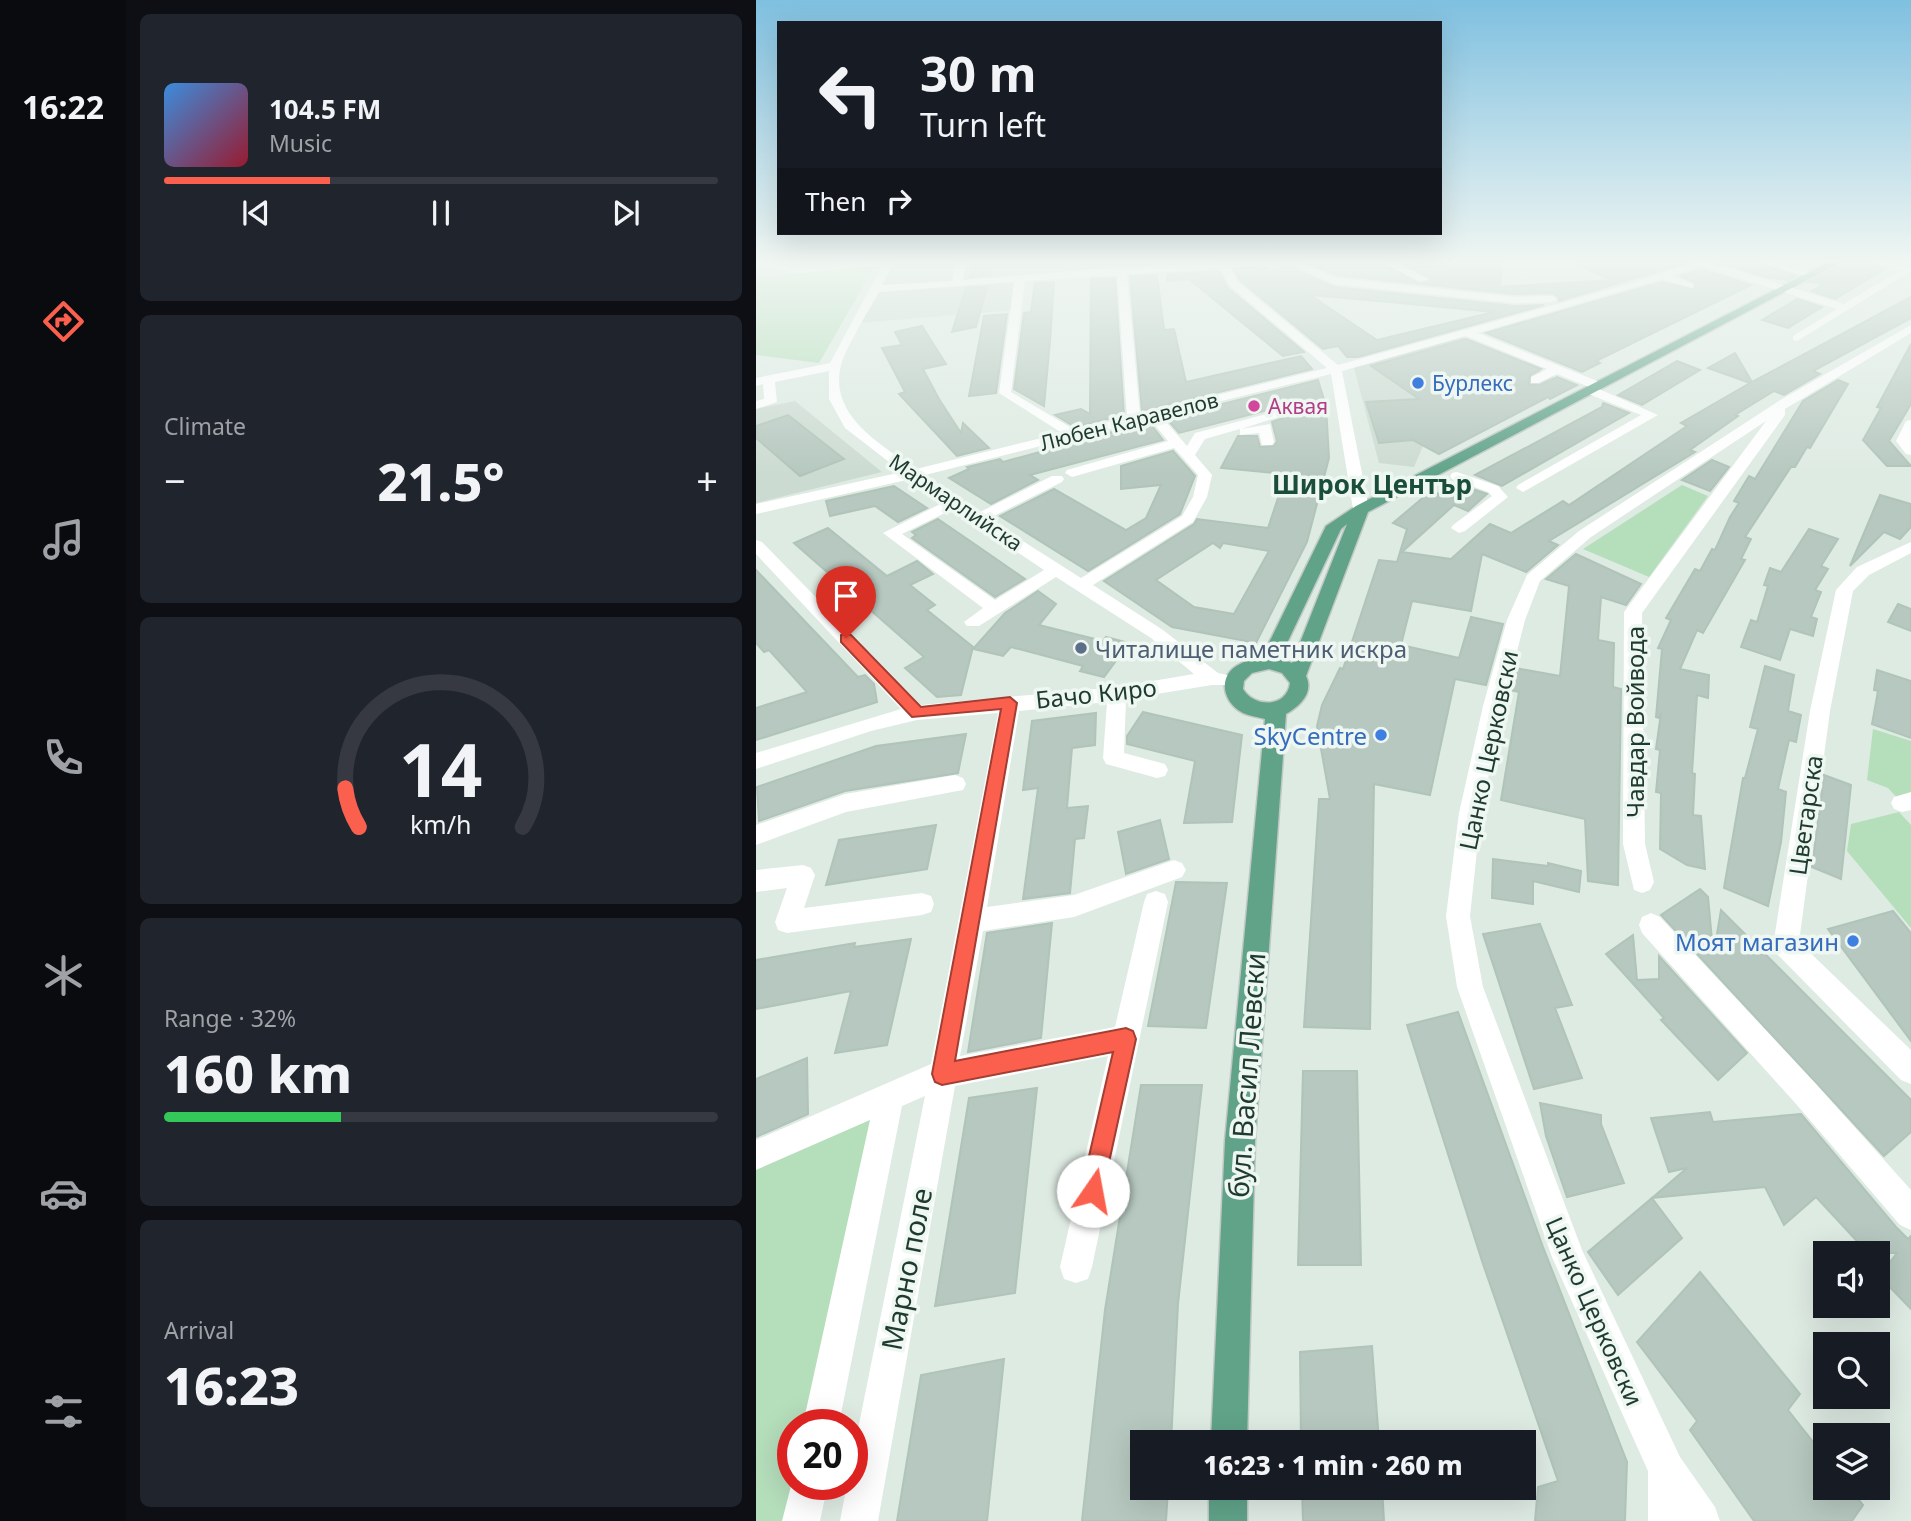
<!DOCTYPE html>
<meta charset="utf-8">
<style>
body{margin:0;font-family:"Noto Sans",sans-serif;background:#20242c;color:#f1f3f6;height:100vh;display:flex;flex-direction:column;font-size:26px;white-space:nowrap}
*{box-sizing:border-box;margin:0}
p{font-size:23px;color:#9ea1a6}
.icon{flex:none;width:38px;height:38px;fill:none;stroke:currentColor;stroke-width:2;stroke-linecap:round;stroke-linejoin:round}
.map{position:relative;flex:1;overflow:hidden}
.sheet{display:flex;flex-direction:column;gap:14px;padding:14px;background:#0d0f14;width:630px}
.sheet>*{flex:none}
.top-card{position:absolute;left:21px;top:21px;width:665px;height:214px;border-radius:0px;box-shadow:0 7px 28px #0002;background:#171b24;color:#f1f3f6;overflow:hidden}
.tools{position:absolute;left:1057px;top:1241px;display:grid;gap:14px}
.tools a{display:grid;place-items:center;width:77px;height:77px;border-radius:0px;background:#171b24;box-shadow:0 7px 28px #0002;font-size:35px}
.speed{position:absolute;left:21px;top:1409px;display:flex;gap:14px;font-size:35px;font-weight:700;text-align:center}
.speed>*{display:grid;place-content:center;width:91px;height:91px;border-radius:50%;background:#171b24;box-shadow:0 7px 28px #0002;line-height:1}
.speed .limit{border:10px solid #d22;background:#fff;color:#111}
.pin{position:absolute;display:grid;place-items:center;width:60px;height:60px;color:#fff;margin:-72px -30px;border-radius:50% 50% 50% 0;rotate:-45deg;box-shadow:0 0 7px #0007}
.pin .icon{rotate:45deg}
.me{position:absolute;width:77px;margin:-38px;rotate:12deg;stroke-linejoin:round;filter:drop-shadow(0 0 5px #0008)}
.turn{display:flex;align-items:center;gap:24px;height:147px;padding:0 28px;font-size:32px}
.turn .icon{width:91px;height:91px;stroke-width:2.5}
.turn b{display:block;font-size:49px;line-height:60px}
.then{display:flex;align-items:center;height:66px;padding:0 28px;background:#0003;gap:14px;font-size:26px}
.big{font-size:52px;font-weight:800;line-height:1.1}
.sheet .widget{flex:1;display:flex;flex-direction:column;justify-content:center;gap:10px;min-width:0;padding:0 24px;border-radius:10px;background:#20242c}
.sheet .dial{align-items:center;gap:0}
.dial svg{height:182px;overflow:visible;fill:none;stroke:#363941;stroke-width:7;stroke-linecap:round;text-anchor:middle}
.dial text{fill:#f1f3f6;stroke:none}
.song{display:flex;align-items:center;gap:21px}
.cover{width:84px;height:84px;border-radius:10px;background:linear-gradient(135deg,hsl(210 70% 55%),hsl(350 70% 35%))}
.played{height:7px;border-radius:4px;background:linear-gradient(90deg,#fa604d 30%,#363941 30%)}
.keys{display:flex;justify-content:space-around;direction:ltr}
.heat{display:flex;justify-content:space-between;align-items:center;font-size:38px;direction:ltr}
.charge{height:10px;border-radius:5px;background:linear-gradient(90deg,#34c759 32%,#363941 0)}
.trip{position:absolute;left:374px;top:1430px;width:406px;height:70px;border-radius:0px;background:#171b24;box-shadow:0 7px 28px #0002;font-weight:800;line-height:70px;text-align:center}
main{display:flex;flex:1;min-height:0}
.dock{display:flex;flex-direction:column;width:126px;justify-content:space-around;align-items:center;background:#090b0e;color:#9ea1a6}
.dock .icon{width:49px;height:49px}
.dock .active{color:#fa604d}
.dock b{font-size:32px;color:#f1f3f6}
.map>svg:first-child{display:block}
.built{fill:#ccdbd2}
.green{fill:#b5debb}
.building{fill:#b6c8bf;stroke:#b0c4b9;stroke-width:2;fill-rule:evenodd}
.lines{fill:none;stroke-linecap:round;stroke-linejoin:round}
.major-casing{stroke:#c0c8c5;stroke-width:3}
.minor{fill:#fff;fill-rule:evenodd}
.major{fill:#60a389;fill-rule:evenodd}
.route{fill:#fa604d;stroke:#a23e32;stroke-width:2}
.shop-dot{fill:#3f7fe0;stroke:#eef7f2;stroke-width:2.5}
.hotel-dot{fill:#d1479c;stroke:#eef7f2;stroke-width:2.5}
.service-dot{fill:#5c6f8a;stroke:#eef7f2;stroke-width:2.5}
.labels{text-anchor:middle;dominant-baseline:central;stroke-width:7;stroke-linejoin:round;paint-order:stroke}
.far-shop-label{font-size:21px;fill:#366cbe;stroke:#eef7f2;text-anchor:start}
.far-hotel-label{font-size:21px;fill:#b23c85;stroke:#eef7f2;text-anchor:start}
.far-street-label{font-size:21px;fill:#1f3b30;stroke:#eef7f2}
.service-label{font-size:24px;fill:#4e5e75;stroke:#eef7f2;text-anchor:start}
.street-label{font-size:24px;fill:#1f3b30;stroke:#eef7f2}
.shop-label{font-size:24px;fill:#366cbe;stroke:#eef7f2;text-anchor:end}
.far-district-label{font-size:26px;font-weight:bold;fill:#1a4e3a;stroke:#eef7f2}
.near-street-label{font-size:28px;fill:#1f3b30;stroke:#eef7f2}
</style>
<main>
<nav class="dock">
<b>16:22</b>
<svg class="icon active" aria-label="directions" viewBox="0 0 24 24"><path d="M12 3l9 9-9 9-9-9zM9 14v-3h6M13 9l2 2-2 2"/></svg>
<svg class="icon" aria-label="music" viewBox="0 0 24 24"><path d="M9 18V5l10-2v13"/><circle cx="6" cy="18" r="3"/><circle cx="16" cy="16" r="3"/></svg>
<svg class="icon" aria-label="phone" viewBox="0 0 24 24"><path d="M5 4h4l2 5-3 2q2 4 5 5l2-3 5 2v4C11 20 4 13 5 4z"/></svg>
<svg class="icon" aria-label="climate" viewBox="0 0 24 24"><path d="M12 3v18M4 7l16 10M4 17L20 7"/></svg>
<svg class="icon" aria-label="car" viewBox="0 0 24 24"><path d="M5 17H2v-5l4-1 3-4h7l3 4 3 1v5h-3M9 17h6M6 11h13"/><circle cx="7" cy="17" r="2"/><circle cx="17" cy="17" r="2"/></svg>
<svg class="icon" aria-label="filters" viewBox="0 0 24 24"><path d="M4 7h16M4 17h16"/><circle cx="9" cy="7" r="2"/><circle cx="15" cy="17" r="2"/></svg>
</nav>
<section class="sheet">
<div class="widget">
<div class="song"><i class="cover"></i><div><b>104.5 FM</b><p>Music</p></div></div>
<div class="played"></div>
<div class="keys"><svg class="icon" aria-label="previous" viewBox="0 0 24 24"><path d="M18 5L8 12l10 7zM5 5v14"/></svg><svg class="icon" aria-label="pause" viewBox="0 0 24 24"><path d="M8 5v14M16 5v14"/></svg><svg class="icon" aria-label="next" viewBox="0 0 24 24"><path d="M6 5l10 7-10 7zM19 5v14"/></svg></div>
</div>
<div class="widget"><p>Climate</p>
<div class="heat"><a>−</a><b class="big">21.5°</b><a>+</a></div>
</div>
<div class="widget dial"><svg viewBox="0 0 100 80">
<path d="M14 69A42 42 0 1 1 86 69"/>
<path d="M14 69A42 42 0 0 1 8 52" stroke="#fa604d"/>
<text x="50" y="56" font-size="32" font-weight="700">14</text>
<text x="50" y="72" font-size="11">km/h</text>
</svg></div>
<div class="widget"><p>Range · 32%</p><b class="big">160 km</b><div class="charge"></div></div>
<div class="widget"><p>Arrival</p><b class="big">16:23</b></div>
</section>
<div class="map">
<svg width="1155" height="1521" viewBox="0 0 1155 1521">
<rect width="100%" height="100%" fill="#deebe3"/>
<g class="built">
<polygon points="133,262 466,262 466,264 265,278 260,310 102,323"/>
<polygon points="707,337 798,377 667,446 658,467 623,463 598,368"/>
<polygon points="39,401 126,472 0,503 0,409"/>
</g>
<g class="green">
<polygon points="119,266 63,363 0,355 0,276 12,277"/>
<polygon points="926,485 952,496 893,577 827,549"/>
<polygon points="1117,729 1155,741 1155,801 1146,803 1132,788 1111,780"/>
<polygon points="1143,812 1155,825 1155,928 1091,851 1095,824"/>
<polygon points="133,1097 65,1424 37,1424 37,1484 45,1521 0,1521 0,1155"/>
</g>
<g class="building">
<polygon points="219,262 236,262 234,275 214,277"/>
<polygon points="559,262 624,262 664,284 673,282 675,278 643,262 746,262 744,287 855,280 816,262 929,263 803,301 802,297 796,293 759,294 581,275 552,264"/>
<polygon points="961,262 1001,262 1040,276 1033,280 1010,277"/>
<polygon points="1087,262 1112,262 1129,269 1079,299 1056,291 1068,284 1052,282"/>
<path d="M509 265 513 272 534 267 578 287 759 306 788 305 602 357H591L582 346 567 349 484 280 477 269ZM554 295 633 302 738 312 621 340Z"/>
<polygon points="945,269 995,285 840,361 844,363 826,372 730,333 906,282 939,290 939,283 924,276"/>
<polygon points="463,271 472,288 548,352 527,356 433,279 411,281 411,274"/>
<polygon points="401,275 408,330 418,329 430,382 545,356 556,369 386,411 374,276"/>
<polygon points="359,278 368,415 319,427 299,415 325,409 334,414 335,279"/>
<polygon points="298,282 294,341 288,406 258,389 268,313 275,312 279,283"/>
<polygon points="231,287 220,327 196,332 210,288"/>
<polygon points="1155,297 1155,318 1057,371 1064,374 1028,395 1018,391 979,415 982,416 934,450 939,452 793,541 802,545 770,572 726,554 715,611 656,601 645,645 703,658 715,617 747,624 730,685 699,679 674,795 618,784 614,1029 548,1027 563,799 574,799 561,726 566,705 584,668 587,669 623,560 641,562 651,529 637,523 675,491 688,496 702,484 731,494 712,511 698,505 646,552 695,559 734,524 755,533 807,501 813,505 931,426 925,423 994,383 952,368 979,353 996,382"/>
<polygon points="1041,299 1066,307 1032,328 1006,320"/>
<polygon points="251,314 240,393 213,396 228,316"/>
<polygon points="166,326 190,364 167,369 183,399 205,433 207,423 233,448 201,456 143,394 149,392 126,348 146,345 139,332"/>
<polygon points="710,339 785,369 774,375 773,385 784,385 801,377 821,385 794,399 792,397 683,454 657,440 623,443 610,402 663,399 615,366"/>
<polygon points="1155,344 1155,404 1133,441 1155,466 1131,466 1107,440 1125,408 1121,407"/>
<polygon points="921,361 944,370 886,405 862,395"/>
<path d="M562 380 570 406 573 458 551 542 500 643 416 627 348 581 438 524 441 519 512 528 530 474 465 468 482 436H501L504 447 518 446 521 441 516 422 533 416V412L524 407 423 433 410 418ZM457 543 464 548 467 543 513 551 478 614 438 607 400 580Z"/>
<polygon points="1082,380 1092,384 1054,448 1051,447 1039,467 1035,467 989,537 995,539 985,559 989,560 947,633 941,630 924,669 953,675 952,698 941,695 936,773 939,774 937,815 945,816 949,869 931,865 904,849 905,793 900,792 904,750 900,749 905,713 903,718 900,717 906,649 902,648 915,620 910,618 939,569 944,571 956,549 959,550 974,517 983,503 978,501 993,476 999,479 1047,401"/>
<polygon points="847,403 873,413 746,486 719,475 846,407"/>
<polygon points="32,415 88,459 44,476 0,438 0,426"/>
<polygon points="393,422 407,440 274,475 282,480 235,504 193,478 213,469 211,467 244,459 247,462"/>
<polygon points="417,451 439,476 424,514 332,571 244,516 298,489 370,530 390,518 405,485 365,489 365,466"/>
<polygon points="956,460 973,467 954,491 926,480"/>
<polygon points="138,486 171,508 142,522 119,506 74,516 70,501"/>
<polygon points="1124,495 1155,504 1155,527 1144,539 1128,532 1094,566"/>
<polygon points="182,519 220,545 269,579 239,597 156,538 160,535 156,532"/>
<polygon points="72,528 131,576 161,561 177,574 154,585 179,605 171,610 217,647 205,695 181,697 149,668 168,657 38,543"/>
<polygon points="1053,529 1082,539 1065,566 1072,569 1059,590 1065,592 1055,617 1061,619 1057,636 1034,629 1024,660 985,647 995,620 1001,622 1012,586 1008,585 1014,568 1025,572"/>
<polygon points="820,554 885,584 870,605 845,597 842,640 858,643 857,687 865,689 862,885 832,881 829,819 745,800 763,692 754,690 759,668 804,676 813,586 790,579"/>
<polygon points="0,570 102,677 109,675 118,684 121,702 0,740 0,708 51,692 13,650 8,652 0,643"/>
<polygon points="282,591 300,604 283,625 347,641 350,637 373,643 348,677 324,671 327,666 255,647 247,656 217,649 249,613"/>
<polygon points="1142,604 1155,609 1155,631 1132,622"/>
<polygon points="1009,666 1038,675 1032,711 1045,715 1040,742 1033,740 1022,789 1030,792 1025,842 1012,906 968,888 987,778 989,778 1002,729 994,727"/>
<polygon points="1121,670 1155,681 1155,738 1116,724 1122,691 1118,690"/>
<polygon points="387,712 486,735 476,822 428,823 439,761 371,744 371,736"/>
<polygon points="340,713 339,745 316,748 311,808 332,806 328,838 319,839 314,893 267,899 282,788 267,790 276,721"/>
<polygon points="210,734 202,773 89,791 3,821 1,787 120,746"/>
<polygon points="1068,775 1095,785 1085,879 1056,867"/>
<polygon points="404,820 413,859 370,874 362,832"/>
<polygon points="180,825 171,869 70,885 83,840"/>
<polygon points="737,859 792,866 792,863 825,871 823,892 777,881 777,904 736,898"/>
<polygon points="420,882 471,883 450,1028 392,1026"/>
<polygon points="944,889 952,897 956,940 960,940 965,910 1155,1100 1155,1132 1128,1156 905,915"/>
<polygon points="1137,911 1155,933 1155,1041 1072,929"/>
<polygon points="296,923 285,1038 212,1052 231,933"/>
<polygon points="784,924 816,1005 799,1008 826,1078 778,1089 727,934"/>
<polygon points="877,935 881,980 903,979 903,956 991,1053 962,1080 905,1020 908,1018 850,954"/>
<polygon points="155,939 131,1045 79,1053 95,991 0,1009 0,960 99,943 98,947"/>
<polygon points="702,1012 787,1247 871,1462 869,1521 779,1521 782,1487 802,1481 726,1261 651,1025"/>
<polygon points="51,1058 52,1114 0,1137 0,1079"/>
<polygon points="547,1071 601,1071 605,1265 542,1265"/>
<polygon points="385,1085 446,1085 422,1304 415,1442 387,1442 387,1488 412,1488 410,1521 326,1521 349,1310"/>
<polygon points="281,1088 259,1293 179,1306 213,1098"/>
<polygon points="784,1103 845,1115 845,1124 868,1183 811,1197 790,1136"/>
<polygon points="954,1112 957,1122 1045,1114 1140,1227 1152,1239 1155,1236 1155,1309 1123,1276 1141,1253 1112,1253 1060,1197 1028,1225 1009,1187 896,1198 931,1168 913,1172 895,1118"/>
<polygon points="896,1198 926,1238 862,1295 832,1252"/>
<polygon points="944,1272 1044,1394 1032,1410 1069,1457 1069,1488 1093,1488 1107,1505 1096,1521 998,1521 934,1430 941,1421 881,1342"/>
<polygon points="616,1346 623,1442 545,1442 544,1352"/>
<polygon points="248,1359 231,1521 141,1521 165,1375"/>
<polygon points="546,1488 626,1488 628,1521 547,1521"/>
</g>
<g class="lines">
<g class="major-casing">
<g id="major">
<path d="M1073 262H1085L612 512 550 676C558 693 544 706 530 714L499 1141 491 1442H455L469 1141 509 719C502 717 494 716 487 713 466 702 461 675 484 664 490 660 499 659 506 657L570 526 600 506ZM591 524 536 663 524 658 585 529ZM513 669 526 673 534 683C531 708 498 708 487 689L488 681 496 673Z"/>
<rect x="453" y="1488" width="38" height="33"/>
</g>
</g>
<g class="minor">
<polygon points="0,262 44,267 96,262 124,262 119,265 44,273 0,265"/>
<path d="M128 262H138L126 285 196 281 200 262H210L207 280 366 267 507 262 502 265 473 267 482 282 582 365 873 284 940 262H953L1088 304 1143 271 1115 262H1130L1154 268 1155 271 1041 341 1037 340V336L1081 309 945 266 916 276 937 284V288L906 279 722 333 846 383 848 386 843 389 902 415 767 492 760 488 762 485 885 415 830 393 828 390 833 387 801 374 783 383H775V377L791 369 710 336 586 371 613 509 610 512 605 514 597 509 575 374 405 416 431 446 439 433 525 410 532 414 485 429 514 424 518 442 516 445H506L503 433 484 435V429L449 439 439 455 456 475 451 497 437 522 337 585 407 630 462 673 471 675 474 680 471 685H456L370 699 368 753 409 764 412 770 409 776 401 778 350 764 347 758 351 702 263 711 231 907 318 895 418 860 426 863 430 870 426 877 318 917 227 931 204 1056 359 1027 388 902 391 894 400 891 409 894 412 902 336 1267 332 1279 320 1283 308 1279 304 1267 352 1056 199 1086 122 1521H84L91 1484H96V1459L169 1096 146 1106 83 1424H47L114 1120 0 1170V1140L175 1064 242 713 161 720 115 731 0 769V753L145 709 0 554V540L6 542 165 705 361 687 438 674 395 638 300 577 223 626H211L208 622 227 608 127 533 188 502 155 479 0 514V504L146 472 89 428 73 399V371L19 382 21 402 0 409V401L8 399 7 384 0 386V378L74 363ZM464 268 474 286 571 368 384 414 371 274ZM361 275 371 417 319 430 255 392 269 281ZM258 282 243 393 306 433 160 469C126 445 72 416 85 365 91 345 112 312 123 292ZM394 419 412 441 311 470 309 473 316 477 418 448 442 475 437 497 426 516 325 578 232 519 306 482 308 479 306 476H296L222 513 169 475ZM197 509 288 570 239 600 146 534Z"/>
<polygon points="529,262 541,262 580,278 759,297 796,296 801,299 796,302 759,303 578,284"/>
<polygon points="626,262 638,262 672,279 663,281"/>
<polygon points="1004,262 1018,262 1060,275 1055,278"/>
<polygon points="1155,325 1155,333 1029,409 1029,415 886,613 889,844 898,882 894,890 886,893 878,890 867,844 868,612 1010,421 835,537 784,581 769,620 747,706 725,813 714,916 727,987 826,1250 924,1457 959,1507 964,1521 892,1521 892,1471 796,1257 701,987 690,916 703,813 727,706 751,620 771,575 823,531 1026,399"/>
<polygon points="1155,420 1155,455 1150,454 1140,441 1150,421"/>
<polygon points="701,472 742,486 752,497 709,531 703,533 695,528 697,525 736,496 732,492 696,479 694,476 696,473"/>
<polygon points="1155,542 1155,553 1113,575 1097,591 1074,711 1043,942 1155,1050 1155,1084 1145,1080 1021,954 1017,946 1054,711 1080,590 1101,567"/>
<polygon points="199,775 207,778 210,784 207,790 90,812 0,845 0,825 89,794"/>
<polygon points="1155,792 1155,810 1146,812 1138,809 1135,803 1138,797"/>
<polygon points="47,865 55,868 59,875 48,908 166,893 175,896 178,904 175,912 166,915 31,933 22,930 19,922 31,888 0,892 0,870"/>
<polygon points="895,913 904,917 1061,1085 1155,1190 1155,1230 1144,1225 1041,1105 886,933 883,925 886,917"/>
<polygon points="37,1478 37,1484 72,1484 64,1521 26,1521"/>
</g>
<use href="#major" class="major"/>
</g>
<linearGradient id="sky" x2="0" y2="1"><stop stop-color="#7fc0e0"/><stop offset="0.55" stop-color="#f0f6f2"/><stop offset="1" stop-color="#f0f6f2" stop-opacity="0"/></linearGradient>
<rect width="1155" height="475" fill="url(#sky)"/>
<polygon class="route" points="90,634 95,635 165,707 254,697 261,703 199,1061 370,1028 377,1031 380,1039 345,1199 337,1202 329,1199 325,1191 357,1052 186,1085 179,1082 176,1074 245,709 156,717 85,642 85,635"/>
<g class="shop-dot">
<circle cx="662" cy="383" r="7"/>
<circle cx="625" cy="735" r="7"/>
<circle cx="1097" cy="941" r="7"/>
</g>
<circle class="hotel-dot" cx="498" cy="406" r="7"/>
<circle class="service-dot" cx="325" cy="648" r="7"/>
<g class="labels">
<g class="far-shop-label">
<text x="676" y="383">Бурлекс</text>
</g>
<g class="far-hotel-label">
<text x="512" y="406">Аквая</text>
</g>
<g class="far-street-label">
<text transform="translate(373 421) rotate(-14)">Любен Каравелов</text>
<text transform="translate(200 502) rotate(34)">Мармарлийска</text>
</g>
<g class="service-label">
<text x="339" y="648">Читалище паметник искра</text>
</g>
<g class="street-label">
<text transform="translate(340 693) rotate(-6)">Бачо Киро</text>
<text transform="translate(878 722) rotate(-90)">Чавдар Войвода</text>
<text transform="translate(732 750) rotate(-78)">Цанко Церковски</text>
<text transform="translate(1049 815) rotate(-82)">Цветарска</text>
<text transform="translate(839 1311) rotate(66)">Цанко Церковски</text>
</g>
<g class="shop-label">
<text x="611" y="735">SkyCentre</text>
<text x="1083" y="941">Моят магазин</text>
</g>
<g class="far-district-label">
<text x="616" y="484">Широк Център</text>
</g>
<g class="near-street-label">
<text transform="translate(490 1075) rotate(-86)">бул. Васил Левски</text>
<text transform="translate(150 1269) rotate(-79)">Марно поле</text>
</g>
</g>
</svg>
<div class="tools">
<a><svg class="icon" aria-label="sound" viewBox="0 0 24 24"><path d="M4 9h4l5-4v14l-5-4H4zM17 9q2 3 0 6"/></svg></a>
<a><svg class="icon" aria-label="search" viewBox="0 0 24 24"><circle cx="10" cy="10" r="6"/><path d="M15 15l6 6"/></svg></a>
<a><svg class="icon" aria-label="layers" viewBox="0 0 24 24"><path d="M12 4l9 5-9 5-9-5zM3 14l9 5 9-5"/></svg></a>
</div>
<div class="speed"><div class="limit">20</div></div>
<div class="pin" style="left:90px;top:638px;background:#d93025"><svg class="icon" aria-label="arrive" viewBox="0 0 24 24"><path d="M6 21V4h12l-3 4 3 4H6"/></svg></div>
<svg class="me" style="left:337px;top:1191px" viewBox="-20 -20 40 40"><circle r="19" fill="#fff"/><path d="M0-13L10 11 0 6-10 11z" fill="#fa604d"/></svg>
<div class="trip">16:23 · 1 min · 260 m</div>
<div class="top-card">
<div class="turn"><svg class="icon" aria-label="left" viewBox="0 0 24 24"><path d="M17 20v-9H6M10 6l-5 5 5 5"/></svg><div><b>30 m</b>Turn left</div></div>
<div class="then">Then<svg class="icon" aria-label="right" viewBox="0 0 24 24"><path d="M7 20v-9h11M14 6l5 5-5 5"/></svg></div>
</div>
</div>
</main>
